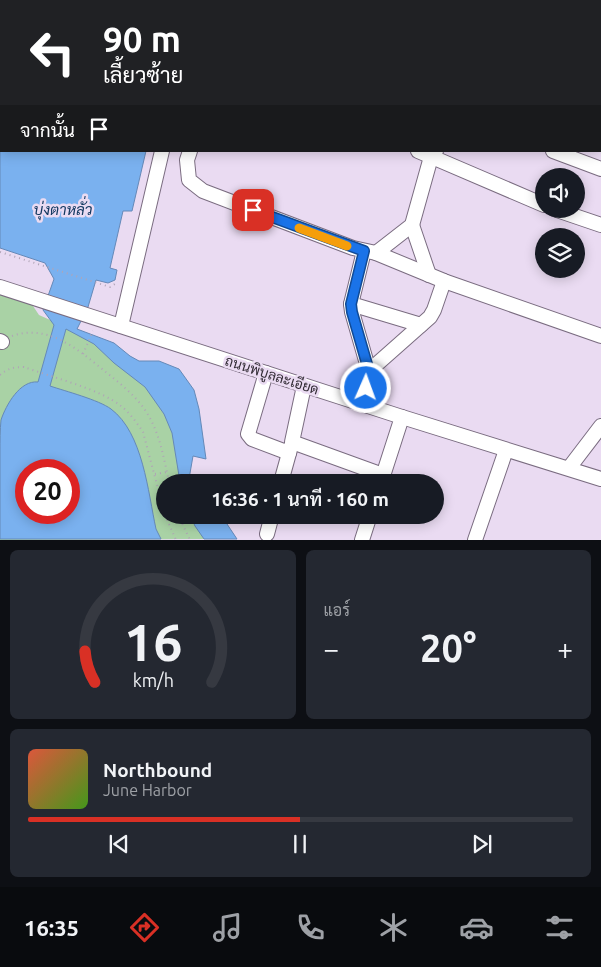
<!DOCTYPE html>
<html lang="th">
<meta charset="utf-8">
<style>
body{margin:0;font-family:Ubuntu,Sarabun,sans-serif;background:#242831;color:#f1f3f6;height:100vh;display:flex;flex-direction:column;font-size:19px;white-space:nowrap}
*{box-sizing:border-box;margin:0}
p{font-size:16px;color:#9ea1a6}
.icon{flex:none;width:28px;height:28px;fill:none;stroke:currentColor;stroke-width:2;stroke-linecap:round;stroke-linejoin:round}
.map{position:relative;height:540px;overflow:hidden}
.side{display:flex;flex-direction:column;gap:10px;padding:10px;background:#0d0f14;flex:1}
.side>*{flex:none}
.top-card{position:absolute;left:0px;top:0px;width:601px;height:152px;box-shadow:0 2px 12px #0003;background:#202124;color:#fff;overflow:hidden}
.controls{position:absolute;left:535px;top:168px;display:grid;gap:10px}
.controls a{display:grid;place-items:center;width:50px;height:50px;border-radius:50%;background:#171b24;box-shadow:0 2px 12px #0003;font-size:25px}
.speed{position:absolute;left:15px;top:459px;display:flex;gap:10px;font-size:25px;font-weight:700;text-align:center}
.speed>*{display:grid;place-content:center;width:65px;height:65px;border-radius:50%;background:#171b24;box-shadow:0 2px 12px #0003;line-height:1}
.speed .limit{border:8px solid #d22;background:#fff;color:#111}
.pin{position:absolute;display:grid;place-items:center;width:42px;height:42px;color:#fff;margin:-21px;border-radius:10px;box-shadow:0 2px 8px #0006}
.me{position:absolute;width:55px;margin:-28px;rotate:2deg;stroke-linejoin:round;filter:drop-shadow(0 0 4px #0008)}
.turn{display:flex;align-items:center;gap:18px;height:105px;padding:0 20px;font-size:22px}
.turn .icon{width:65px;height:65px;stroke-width:2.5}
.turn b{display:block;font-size:35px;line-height:42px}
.then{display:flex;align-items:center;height:48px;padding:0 20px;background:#0003;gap:10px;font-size:19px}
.big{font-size:38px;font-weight:600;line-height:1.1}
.side .card{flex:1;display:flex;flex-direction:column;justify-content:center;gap:8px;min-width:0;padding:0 18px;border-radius:8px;background:#242831}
.side .dial{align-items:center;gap:0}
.dial svg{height:130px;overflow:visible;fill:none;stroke:#363941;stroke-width:7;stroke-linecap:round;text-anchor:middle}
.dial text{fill:#f1f3f6;stroke:none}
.song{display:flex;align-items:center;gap:15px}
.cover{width:60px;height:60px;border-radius:8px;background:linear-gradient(135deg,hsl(10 70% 55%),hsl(100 70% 35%))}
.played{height:5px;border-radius:2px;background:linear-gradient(90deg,#d93025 50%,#363941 50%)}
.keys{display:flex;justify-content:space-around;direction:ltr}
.heat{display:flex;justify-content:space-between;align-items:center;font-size:28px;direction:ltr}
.side .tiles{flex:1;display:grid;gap:10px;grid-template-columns:1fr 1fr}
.card:last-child{grid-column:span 2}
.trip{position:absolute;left:156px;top:474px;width:288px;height:50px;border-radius:25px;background:#171b24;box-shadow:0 2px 12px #0003;font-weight:600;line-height:50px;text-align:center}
.tabs{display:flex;height:80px;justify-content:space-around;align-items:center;background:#090b0e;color:#9ea1a6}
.tabs .icon{width:35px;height:35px}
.tabs .on{color:#d93025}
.tabs b{font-size:22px;color:#f1f3f6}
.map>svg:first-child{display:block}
.green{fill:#a9d2a5;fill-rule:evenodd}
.water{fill:#7ab1ef;stroke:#6589b8;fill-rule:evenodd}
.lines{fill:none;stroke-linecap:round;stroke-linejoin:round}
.minor-casing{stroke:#7a6c80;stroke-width:16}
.path{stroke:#b0a4b6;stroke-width:2;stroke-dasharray:1 4;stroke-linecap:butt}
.minor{stroke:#fff;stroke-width:14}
.route-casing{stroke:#114b97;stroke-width:12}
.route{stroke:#1a73e8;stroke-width:9}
.slow{stroke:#f59e0b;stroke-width:9}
.labels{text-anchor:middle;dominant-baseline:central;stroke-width:5;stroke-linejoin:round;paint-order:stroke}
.street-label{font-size:14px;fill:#332d36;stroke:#eadbf2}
.water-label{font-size:15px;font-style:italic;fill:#123860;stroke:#eadbf2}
</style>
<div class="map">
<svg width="601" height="540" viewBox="0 0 601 540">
<rect width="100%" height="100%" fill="#eadbf2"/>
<path class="green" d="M0 293 31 303 39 315 86 336 146 383 177 433 184 482H165V515H196L209 539 0 540ZM26 470H69V512H26Z"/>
<g class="water">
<path d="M0 0H182L1 1V151H146L132 211H123L110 268 117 270 115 280 108 283 96 280 88 307 77 329 114 343 130 356 139 361H159L179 369 194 390 199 409 206 459 193 456 189 479 206 482H180L172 433 164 414 145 387 114 363 94 344 66 329 50 386C65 391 99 400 111 409 143 433 148 492 156 529L161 539H0C0 510 0 480 0 451 0 442 0 429 1 420 6 405 20 380 38 382L54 325 43 310 54 279 45 263 0 248ZM26 470H69V512H26Z"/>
<polygon points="190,515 221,515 237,539 204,539 195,526"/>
</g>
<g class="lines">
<g class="minor-casing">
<g id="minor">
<polyline points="573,0 575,1"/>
<polyline points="197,1 198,0"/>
<polyline points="243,1 243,0"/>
<polyline points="493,1 493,0"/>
<polyline points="600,21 601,21"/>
<polyline points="190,151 187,160 189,180 203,191 353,248 376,253 444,281 601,336"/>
<polyline points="418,151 544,205"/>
<polyline points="553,151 601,169"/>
<polyline points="554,209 601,225"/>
<polyline points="412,225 429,275"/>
<polyline points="376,253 412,225 431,157 436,151"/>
<polyline points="0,287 402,417 601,479"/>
<polyline points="351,304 421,325"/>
<polyline points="121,326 162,151"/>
<polyline points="0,341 2,342"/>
<polyline points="369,371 430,317 434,310 444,281"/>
<polyline points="266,373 248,434 252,439 289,453"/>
<polyline points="304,386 292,442 383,475"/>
<polyline points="363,404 369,371 352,312 351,304 364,251"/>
<polyline points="569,468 601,426"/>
<polyline points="281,482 291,446"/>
<polyline points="381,482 402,417"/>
<polyline points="267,534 272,515"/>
<polyline points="362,540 370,515"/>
<polyline points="475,540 506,450"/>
</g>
</g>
<g class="path">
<polyline points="0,252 110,287 118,282"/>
<path d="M12 336C49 323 80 351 107 373 122 385 137 397 147 413 160 434 164 459 169 482"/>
<polyline points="83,354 93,331"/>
<path d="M0 375C8 368 14 367 24 367 51 377 100 389 121 406 130 413 137 423 143 432L165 515"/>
<polyline points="155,474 167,472"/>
<polyline points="165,515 176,540"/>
<polyline points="178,515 190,540"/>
</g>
<use href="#minor" class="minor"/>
</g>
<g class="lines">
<g class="route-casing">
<polyline id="route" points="253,210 364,251 351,304 352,312 369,371 366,388"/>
</g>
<use href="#route" class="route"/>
<polyline class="slow" points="299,228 347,246"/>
</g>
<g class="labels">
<g class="street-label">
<text transform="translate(272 375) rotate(18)">ถนนพิบูลละเอียด</text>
</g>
<g class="water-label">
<text x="63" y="209">บุ่งตาหลั่ว</text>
</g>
</g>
</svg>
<div class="controls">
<a><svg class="icon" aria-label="sound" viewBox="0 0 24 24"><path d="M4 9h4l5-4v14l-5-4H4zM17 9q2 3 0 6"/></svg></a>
<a><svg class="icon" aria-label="layers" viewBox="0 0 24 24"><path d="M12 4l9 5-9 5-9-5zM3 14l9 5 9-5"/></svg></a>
</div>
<div class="speed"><div class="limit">20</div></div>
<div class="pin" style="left:253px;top:210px;background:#d93025"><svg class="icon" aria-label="arrive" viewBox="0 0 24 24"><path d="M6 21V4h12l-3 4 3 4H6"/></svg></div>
<svg class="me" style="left:366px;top:388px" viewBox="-20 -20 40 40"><circle r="17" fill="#1a73e8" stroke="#fff" stroke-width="3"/><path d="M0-11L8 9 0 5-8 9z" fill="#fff"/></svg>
<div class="trip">16:36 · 1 นาที · 160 m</div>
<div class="top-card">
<div class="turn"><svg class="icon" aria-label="left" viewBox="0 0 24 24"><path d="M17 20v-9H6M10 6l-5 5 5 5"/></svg><div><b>90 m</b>เลี้ยวซ้าย</div></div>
<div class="then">จากนั้น<svg class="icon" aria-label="arrive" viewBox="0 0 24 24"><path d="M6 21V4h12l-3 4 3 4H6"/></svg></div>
</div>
</div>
<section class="side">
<div class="tiles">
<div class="card dial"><svg viewBox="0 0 100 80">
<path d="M14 69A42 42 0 1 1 86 69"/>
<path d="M14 69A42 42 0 0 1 8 50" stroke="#d93025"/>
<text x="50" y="56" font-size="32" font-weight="700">16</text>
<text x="50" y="72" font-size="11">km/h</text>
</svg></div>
<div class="card"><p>แอร์</p>
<div class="heat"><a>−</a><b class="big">20°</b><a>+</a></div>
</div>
<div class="card">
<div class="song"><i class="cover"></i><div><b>Northbound</b><p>June Harbor</p></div></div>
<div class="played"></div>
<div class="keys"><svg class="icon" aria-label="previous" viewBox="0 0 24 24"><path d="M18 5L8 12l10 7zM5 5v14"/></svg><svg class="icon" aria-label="pause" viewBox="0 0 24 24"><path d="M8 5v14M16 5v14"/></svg><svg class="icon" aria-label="next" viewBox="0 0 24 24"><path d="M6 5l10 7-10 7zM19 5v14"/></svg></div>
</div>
</div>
</section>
<nav class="tabs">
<b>16:35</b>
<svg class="icon on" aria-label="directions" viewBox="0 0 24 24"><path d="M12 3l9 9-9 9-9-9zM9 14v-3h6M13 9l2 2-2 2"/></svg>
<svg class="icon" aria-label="music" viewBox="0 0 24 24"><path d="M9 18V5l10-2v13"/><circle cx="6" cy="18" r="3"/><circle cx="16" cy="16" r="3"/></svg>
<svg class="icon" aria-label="phone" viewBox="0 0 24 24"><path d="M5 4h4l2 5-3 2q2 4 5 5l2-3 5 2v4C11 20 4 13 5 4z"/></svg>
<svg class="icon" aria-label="climate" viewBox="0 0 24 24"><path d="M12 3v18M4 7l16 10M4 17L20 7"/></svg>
<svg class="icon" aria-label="car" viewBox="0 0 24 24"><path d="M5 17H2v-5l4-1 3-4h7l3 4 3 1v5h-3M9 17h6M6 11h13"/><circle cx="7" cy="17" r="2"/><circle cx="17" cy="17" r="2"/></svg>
<svg class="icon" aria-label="filters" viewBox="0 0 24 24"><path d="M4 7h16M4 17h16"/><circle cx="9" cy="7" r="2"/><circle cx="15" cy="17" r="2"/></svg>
</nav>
